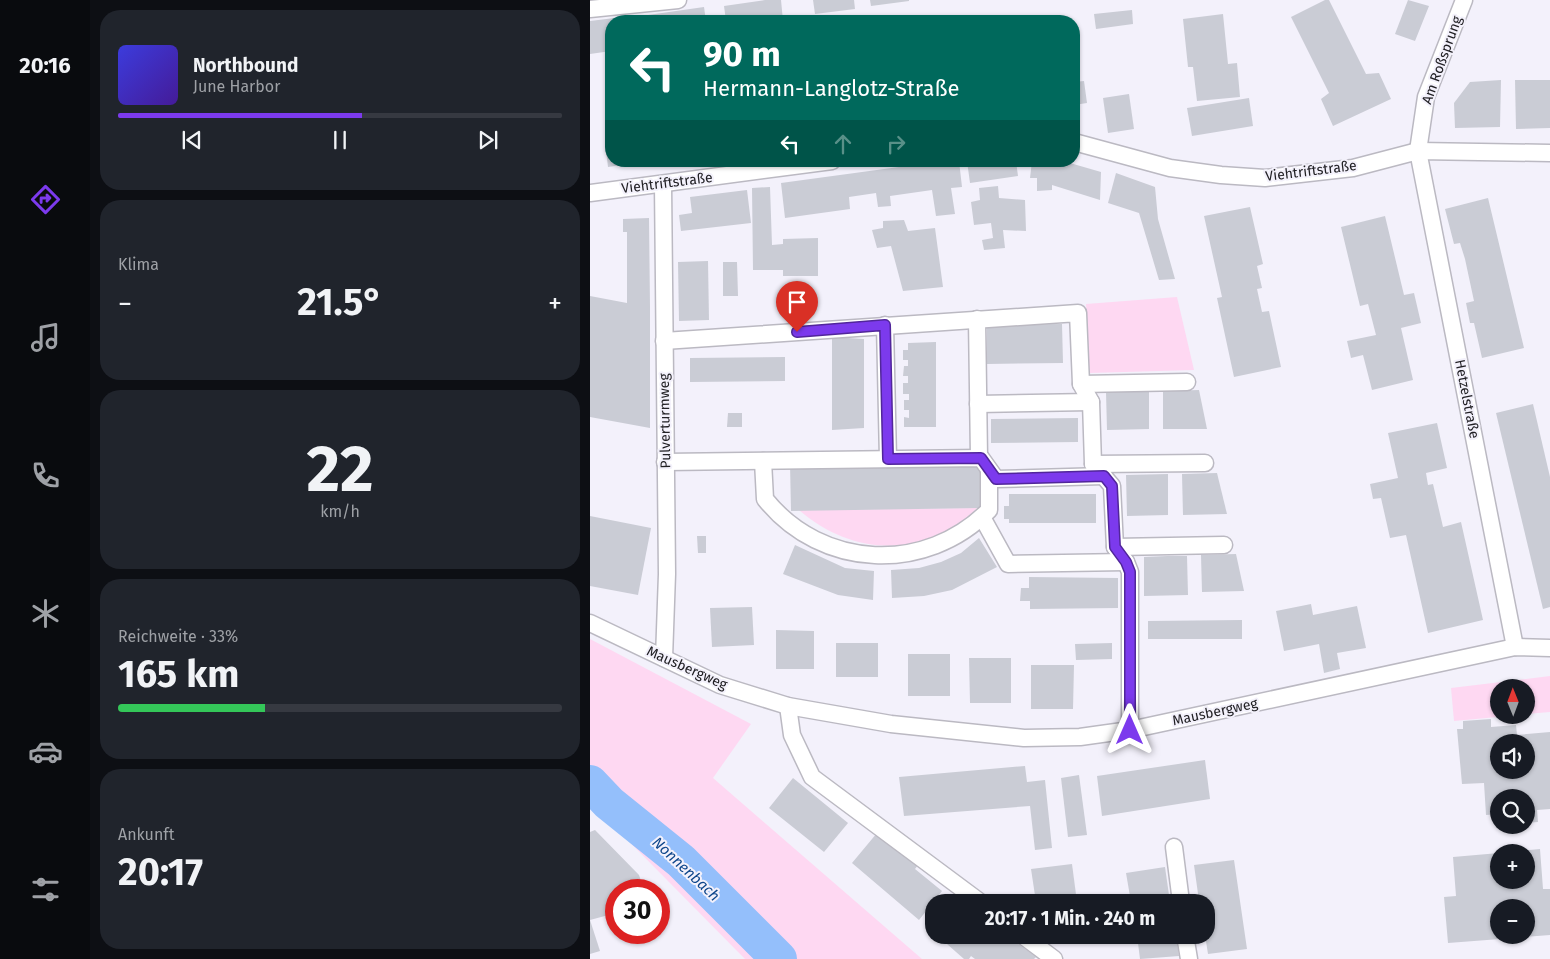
<!DOCTYPE html>
<html lang="de">
<meta charset="utf-8">
<style>
body{margin:0;font-family:"Fira Sans",sans-serif;background:#20242c;color:#f1f3f6;height:100vh;display:flex;flex-direction:column;font-size:19px;white-space:nowrap}
*{box-sizing:border-box;margin:0}
p{font-size:16px;color:#9ea1a6}
.icon{flex:none;width:28px;height:28px;fill:none;stroke:currentColor;stroke-width:2;stroke-linecap:round;stroke-linejoin:round}
.map{position:relative;flex:1;overflow:hidden}
.details{display:flex;flex-direction:column;gap:10px;padding:10px;background:#0d0f14;width:500px}
.details>*{flex:none}
.guide{position:absolute;left:15px;top:15px;width:475px;height:152px;border-radius:20px;box-shadow:0 1px 4px #0004;background:#00695c;color:#fff;overflow:hidden}
.needle{width:32px;rotate:359deg}
.tools{position:absolute;left:900px;top:679px;display:grid;gap:10px}
.tools a{display:grid;place-items:center;width:45px;height:45px;border-radius:50%;background:#171b24;box-shadow:0 1px 4px #0004;font-size:25px}
.speed{position:absolute;left:15px;top:879px;display:flex;gap:10px;font-size:25px;font-weight:700;text-align:center}
.speed>*{display:grid;place-content:center;width:65px;height:65px;border-radius:50%;background:#171b24;box-shadow:0 1px 4px #0004;line-height:1}
.speed .limit{border:8px solid #d22;background:#fff;color:#111}
.pin{position:absolute;display:grid;place-items:center;width:42px;height:42px;color:#fff;margin:-51px -21px;border-radius:50% 50% 50% 0;rotate:-45deg;box-shadow:0 0 5px #0007}
.pin .icon{rotate:45deg}
.me{position:absolute;width:55px;margin:-28px;rotate:0deg;stroke-linejoin:round;filter:drop-shadow(0 0 4px #0008)}
.turn{display:flex;align-items:center;gap:18px;height:105px;padding:0 15px;font-size:22px}
.turn .icon{width:65px;height:65px;stroke-width:2.5}
.turn b{display:block;font-size:35px;line-height:42px}
.lanes{display:flex;align-items:center;height:48px;padding:0 15px;background:#0003;justify-content:center;gap:25px;direction:ltr}
.lanes .off{opacity:.35}
.big{font-size:38px;font-weight:700;line-height:1.1}
.details .tile{flex:1;display:flex;flex-direction:column;justify-content:center;gap:8px;min-width:0;padding:0 18px;border-radius:20px;background:#20242c}
.details .dial{align-items:center;gap:0}
.dial b{font-size:65px;line-height:1}
.song{display:flex;align-items:center;gap:15px}
.cover{width:60px;height:60px;border-radius:8px;background:linear-gradient(135deg,hsl(240 70% 55%),hsl(260 70% 35%))}
.played{height:5px;border-radius:2px;background:linear-gradient(90deg,#7c3aed 55%,#363941 55%)}
.keys{display:flex;justify-content:space-around;direction:ltr}
.heat{display:flex;justify-content:space-between;align-items:center;font-size:28px;direction:ltr}
.charge{height:8px;border-radius:4px;background:linear-gradient(90deg,#34c759 33%,#363941 0)}
.trip{position:absolute;left:335px;top:894px;width:290px;height:50px;border-radius:20px;background:#171b24;box-shadow:0 1px 4px #0004;font-weight:700;line-height:50px;text-align:center}
main{display:flex;flex:1;min-height:0}
.dock{display:flex;flex-direction:column;width:90px;justify-content:space-around;align-items:center;background:#090b0e;color:#9ea1a6}
.dock .icon{width:35px;height:35px}
.dock .active{color:#7c3aed}
.dock b{font-size:22px;color:#f1f3f6}
.map>svg:first-child{display:block}
.green{fill:#fed8f2}
.lines{fill:none;stroke-linecap:round;stroke-linejoin:round}
.river{stroke:#94bffb;stroke-width:36}
.building{fill:#caccd5;fill-rule:evenodd}
.street-casing{stroke:#bbb9c2;stroke-width:19}
.street{stroke:#fff;stroke-width:16}
.route-casing{stroke:#51269a;stroke-width:12}
.route{stroke:#7c3aed;stroke-width:9}
.labels{text-anchor:middle;dominant-baseline:central;stroke-width:4;stroke-linejoin:round;paint-order:stroke}
.street-label{font-size:14px;fill:#212024;stroke:#f3f1fb}
.water-label{font-size:15px;font-style:italic;fill:#0e468b;stroke:#f3f1fb}
</style>
<main>
<nav class="dock">
<b>20:16</b>
<svg class="icon active" aria-label="directions" viewBox="0 0 24 24"><path d="M12 3l9 9-9 9-9-9zM9 14v-3h6M13 9l2 2-2 2"/></svg>
<svg class="icon" aria-label="music" viewBox="0 0 24 24"><path d="M9 18V5l10-2v13"/><circle cx="6" cy="18" r="3"/><circle cx="16" cy="16" r="3"/></svg>
<svg class="icon" aria-label="phone" viewBox="0 0 24 24"><path d="M5 4h4l2 5-3 2q2 4 5 5l2-3 5 2v4C11 20 4 13 5 4z"/></svg>
<svg class="icon" aria-label="climate" viewBox="0 0 24 24"><path d="M12 3v18M4 7l16 10M4 17L20 7"/></svg>
<svg class="icon" aria-label="car" viewBox="0 0 24 24"><path d="M5 17H2v-5l4-1 3-4h7l3 4 3 1v5h-3M9 17h6M6 11h13"/><circle cx="7" cy="17" r="2"/><circle cx="17" cy="17" r="2"/></svg>
<svg class="icon" aria-label="filters" viewBox="0 0 24 24"><path d="M4 7h16M4 17h16"/><circle cx="9" cy="7" r="2"/><circle cx="15" cy="17" r="2"/></svg>
</nav>
<section class="details">
<div class="tile">
<div class="song"><i class="cover"></i><div><b>Northbound</b><p>June Harbor</p></div></div>
<div class="played"></div>
<div class="keys"><svg class="icon" aria-label="previous" viewBox="0 0 24 24"><path d="M18 5L8 12l10 7zM5 5v14"/></svg><svg class="icon" aria-label="pause" viewBox="0 0 24 24"><path d="M8 5v14M16 5v14"/></svg><svg class="icon" aria-label="next" viewBox="0 0 24 24"><path d="M6 5l10 7-10 7zM19 5v14"/></svg></div>
</div>
<div class="tile"><p>Klima</p>
<div class="heat"><a>−</a><b class="big">21.5°</b><a>+</a></div>
</div>
<div class="tile dial"><b>22</b><p>km/h</p></div>
<div class="tile"><p>Reichweite · 33%</p><b class="big">165 km</b><div class="charge"></div></div>
<div class="tile"><p>Ankunft</p><b class="big">20:17</b></div>
</section>
<div class="map">
<svg width="960" height="959" viewBox="0 0 960 959">
<rect width="100%" height="100%" fill="#f3f1fb"/>
<g class="green">
<polygon points="587,297 604,370 499,373 496,304"/>
<path d="M387 508C336 559 263 557 209 510Z"/>
<polygon points="0,639 161,724 123,778 332,959 155,959 0,802"/>
<polygon points="960,676 960,712 936,714 936,688 909,688 909,715 929,715 864,721 861,688"/>
</g>
<g class="lines">
<polyline class="river" points="0,783 19,803 91,861 189,959"/>
</g>
<g class="building">
<polygon points="175,0 191,0 193,21 136,21 134,6"/>
<polygon points="223,0 264,0 265,9 225,14"/>
<polygon points="280,0 319,0 319,1 281,6"/>
<polygon points="735,0 739,0 776,74 789,73 801,99 743,126 731,99 739,93 701,17"/>
<polygon points="818,0 839,6 825,41 805,34"/>
<polygon points="114,7 116,21 59,21 58,15"/>
<polygon points="542,10 543,24 506,29 504,14"/>
<polygon points="633,14 638,64 647,63 650,97 607,101 603,67 598,67 593,19"/>
<polygon points="41,16 42,21 21,21 21,51 0,54 0,21"/>
<polygon points="911,80 910,127 865,128 864,103 880,82"/>
<polygon points="925,80 960,80 960,128 926,129"/>
<polygon points="494,81 497,103 484,105 484,82"/>
<polygon points="539,94 544,129 518,133 513,98"/>
<polygon points="659,98 663,126 602,136 597,108"/>
<polygon points="21,141 21,161 53,162 18,167 15,142"/>
<polygon points="353,161 369,161 372,187 361,188 365,214 346,216 342,190 300,196 301,206 288,207 286,193 259,197 260,209 195,218 191,183"/>
<polygon points="377,161 426,161 428,176 380,183"/>
<polygon points="442,161 473,161 511,172 510,200 462,185 462,190 447,191 447,178 440,178"/>
<polygon points="526,173 565,187 568,219 585,279 569,280 549,213 518,203"/>
<polygon points="408,186 409,198 435,200 436,231 413,230 415,248 394,250 392,240 403,238 401,223 384,225 381,202 390,200 389,188"/>
<polygon points="180,187 182,245 193,244 193,239 228,238 228,276 193,276 193,270 163,270 162,188"/>
<polygon points="157,190 161,223 91,231 89,215 102,213 100,197"/>
<polygon points="898,198 934,348 892,358 884,323 880,323 876,303 884,301 875,259 870,243 864,244 855,209"/>
<polygon points="660,207 673,264 667,266 672,288 667,289 672,312 679,311 691,367 644,377 627,298 632,297 614,216"/>
<polygon points="795,216 814,295 824,293 831,323 811,328 823,380 782,390 773,355 761,358 757,341 786,335 778,304 770,306 751,227"/>
<polygon points="59,218 60,307 60,428 0,417 0,296 37,303 37,232 33,232 33,219"/>
<polygon points="314,220 318,231 345,228 353,287 313,291 301,246 287,248 282,230 293,228 293,221"/>
<polygon points="118,261 119,320 89,321 88,262"/>
<polygon points="133,262 147,262 148,296 133,296"/>
<polygon points="472,324 473,363 397,364 397,325"/>
<polygon points="242,337 274,339 274,428 242,430"/>
<polygon points="346,342 346,427 314,427 314,417 319,418 319,410 314,410 314,400 319,400 319,394 313,394 313,383 318,383 318,376 313,376 314,366 318,366 318,360 313,360 313,350 318,350 318,343"/>
<polygon points="195,357 195,381 100,382 100,358"/>
<polygon points="609,390 617,429 573,429 573,391"/>
<polygon points="559,391 559,429 517,430 516,392"/>
<polygon points="943,404 960,477 960,607 953,609 906,413"/>
<polygon points="138,413 152,413 152,427 137,427"/>
<polygon points="488,418 488,442 401,443 401,419"/>
<polygon points="847,423 857,468 836,473 838,485 843,484 853,527 871,522 893,620 838,633 816,535 800,538 791,498 783,499 780,484 808,478 798,433"/>
<polygon points="390,459 391,508 201,511 200,463"/>
<polygon points="627,473 637,514 593,515 592,474"/>
<polygon points="578,474 578,515 537,516 536,475"/>
<polygon points="419,494 506,494 506,523 419,523 419,519 414,519 414,506 419,506"/>
<polygon points="0,516 61,528 48,595 0,586"/>
<polygon points="107,536 116,536 116,553 108,553"/>
<polygon points="389,538 407,567 362,590 334,596 302,598 301,570 329,568 351,562 371,553"/>
<polygon points="205,545 255,568 284,571 283,600 248,595 193,574"/>
<polygon points="646,554 654,591 612,592 611,555"/>
<polygon points="577,556 597,556 598,595 554,596 554,557"/>
<polygon points="439,577 528,578 528,608 440,609 440,601 430,601 431,588 439,588"/>
<polygon points="721,604 723,615 767,606 776,648 747,653 750,669 734,673 729,644 694,651 686,611"/>
<polygon points="162,607 164,645 122,647 120,608"/>
<polygon points="652,620 652,639 558,639 558,621"/>
<polygon points="186,630 224,631 224,669 186,669"/>
<rect x="246" y="643" width="42" height="34"/>
<polygon points="522,643 522,659 486,660 485,644"/>
<rect x="318" y="654" width="42" height="42"/>
<polygon points="379,658 421,658 421,703 380,703"/>
<polygon points="441,665 484,665 483,709 441,709"/>
<path d="M901 719V727L926 725 927 735 960 732V809L947 810 948 822 936 823V798H909V814L896 815 894 783 872 784 867 729H873V721ZM909 742H936V770H909Z"/>
<polygon points="615,760 620,799 512,816 507,776"/>
<polygon points="435,766 437,782 455,780 462,848 445,850 440,806 314,816 309,777"/>
<polygon points="489,775 497,835 478,837 471,778"/>
<polygon points="203,778 258,823 234,852 179,808"/>
<polygon points="5,830 49,875 54,890 26,890 26,913 0,920 0,832"/>
<polygon points="287,833 328,865 325,869 352,891 329,920 262,863"/>
<path d="M950 849 953 889H960V935L858 943 854 897 866 896 863 857 909 853V880H936V852L930 851ZM909 908H936V935H909Z"/>
<polygon points="644,860 657,949 618,954 615,935 616,902 609,901 604,865"/>
<polygon points="482,864 487,902 446,902 441,869"/>
<polygon points="575,867 580,902 541,902 536,873"/>
<polygon points="0,920 10,951 0,954"/>
<polygon points="350,935 416,935 446,957 444,959 385,959 381,956 379,959 374,959 349,937"/>
<polygon points="547,935 586,935 589,956 550,959"/>
</g>
<g class="lines">
<g class="street-casing">
<g id="street">
<polyline points="874,0 836,97 828,151 925,647"/>
<polyline points="0,9 88,0"/>
<polyline points="484,142 580,168 631,175 675,178 763,168 828,151 960,153"/>
<polyline points="73,184 77,574 74,658"/>
<polyline points="0,193 242,161"/>
<polyline points="387,319 389,458"/>
<polyline points="295,325 298,459"/>
<polyline points="74,341 488,313 491,384 501,402 503,464 522,486 525,547 536,562 540,572 540,730"/>
<polyline points="491,384 597,382"/>
<polyline points="388,404 501,402"/>
<path d="M173 461 175 499C232 570 336 574 399 510V470"/>
<polyline points="75,462 391,458 406,479 514,476"/>
<polyline points="503,464 615,463"/>
<polyline points="392,517 418,564 536,562"/>
<polyline points="525,547 634,545"/>
<polyline points="0,623 130,685 198,706 301,724 434,738 490,737 540,730 925,647 960,648"/>
<polyline points="198,706 202,735 222,777 390,902"/>
<polyline points="584,847 591,902"/>
<polyline points="432,935 464,959"/>
<polyline points="595,935 599,959"/>
</g>
</g>
<use href="#street" class="street"/>
</g>
<g class="lines">
<g class="route-casing">
<polyline id="route" points="207,332 295,325 298,459 391,458 406,479 514,476 522,486 525,547 536,562 540,572 540,730"/>
</g>
<use href="#route" class="route"/>
</g>
<g class="labels">
<g class="street-label">
<text transform="translate(852 60) rotate(-70)">Am Roßsprung</text>
<text transform="translate(721 171) rotate(-7)">Viehtriftstraße</text>
<text transform="translate(77 183) rotate(-7)">Viehtriftstraße</text>
<text transform="translate(877 399) rotate(79)">Hetzelstraße</text>
<text transform="translate(75 421) rotate(-91)">Pulverturmweg</text>
<text transform="translate(97 668) rotate(24)">Mausbergweg</text>
<text transform="translate(625 712) rotate(-12)">Mausbergweg</text>
</g>
<g class="water-label">
<text transform="translate(96 869) rotate(43)">Nonnenbach</text>
</g>
</g>
</svg>
<div class="tools">
<a><svg class="needle" viewBox="-14 -14 28 28"><path d="M0-13l5 13h-10z" fill="#e53935"/><path d="M0 13l5-13h-10z" fill="#9ea1a6"/></svg></a>
<a><svg class="icon" aria-label="sound" viewBox="0 0 24 24"><path d="M4 9h4l5-4v14l-5-4H4zM17 9q2 3 0 6"/></svg></a>
<a><svg class="icon" aria-label="search" viewBox="0 0 24 24"><circle cx="10" cy="10" r="6"/><path d="M15 15l6 6"/></svg></a>
<a>+</a>
<a>−</a>
</div>
<div class="speed"><div class="limit">30</div></div>
<div class="pin" style="left:207px;top:332px;background:#d93025"><svg class="icon" aria-label="arrive" viewBox="0 0 24 24"><path d="M6 21V4h12l-3 4 3 4H6"/></svg></div>
<svg class="me" style="left:540px;top:730px" viewBox="-20 -20 40 40"><path d="M0-17L14 15 0 8-14 15z" fill="#7c3aed" stroke="#fff" stroke-width="4"/></svg>
<div class="trip">20:17 · 1 Min. · 240 m</div>
<div class="guide">
<div class="turn"><svg class="icon" aria-label="left" viewBox="0 0 24 24"><path d="M17 20v-9H6M10 6l-5 5 5 5"/></svg><div><b>90 m</b>Hermann-Langlotz-Straße</div></div>
<div class="lanes"><svg class="icon" aria-label="left" viewBox="0 0 24 24"><path d="M17 20v-9H6M10 6l-5 5 5 5"/></svg><svg class="icon off" aria-label="ahead" viewBox="0 0 24 24"><path d="M12 20V5M6 11l6-6 6 6"/></svg><svg class="icon off" aria-label="right" viewBox="0 0 24 24"><path d="M7 20v-9h11M14 6l5 5-5 5"/></svg></div>
</div>
</div>
</main>
